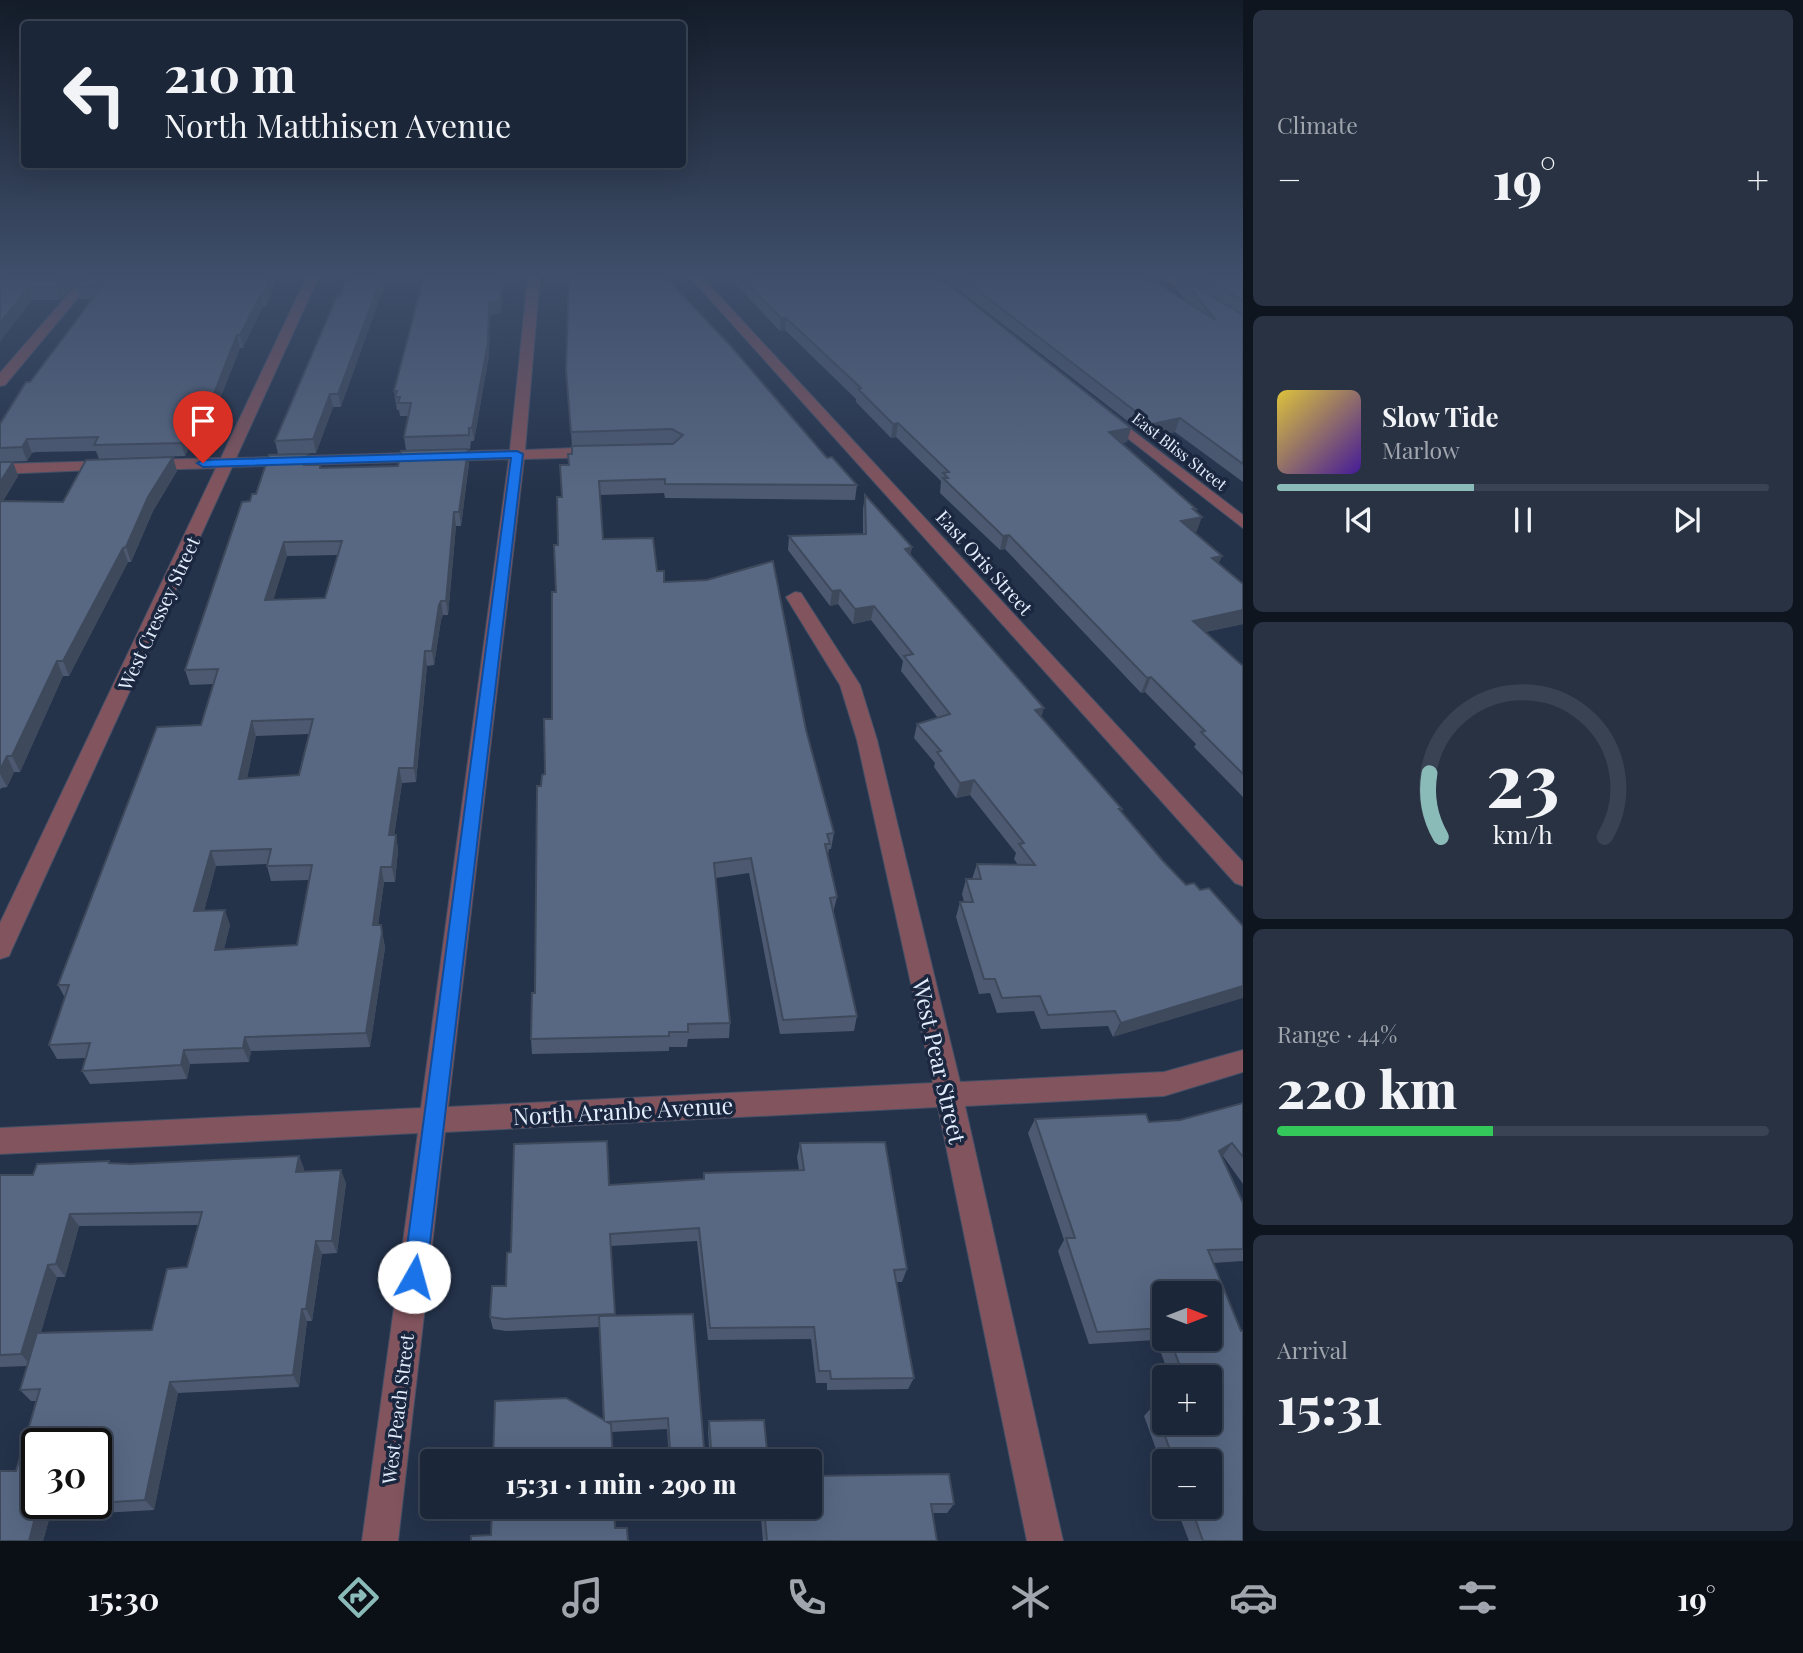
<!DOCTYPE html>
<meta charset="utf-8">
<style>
body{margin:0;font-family:"Playfair Display",serif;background:#283243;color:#f1f3f6;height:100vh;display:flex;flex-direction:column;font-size:26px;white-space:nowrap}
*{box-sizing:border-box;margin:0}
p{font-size:23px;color:#a0a5ae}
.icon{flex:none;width:38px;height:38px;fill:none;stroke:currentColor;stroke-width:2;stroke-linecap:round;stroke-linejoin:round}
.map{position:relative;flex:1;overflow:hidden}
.drawer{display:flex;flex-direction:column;gap:10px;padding:10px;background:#0f151f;width:560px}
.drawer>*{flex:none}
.top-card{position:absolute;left:21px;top:21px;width:665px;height:147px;border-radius:7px;box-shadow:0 7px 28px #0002,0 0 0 2px #394353;background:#1b2638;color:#f1f3f6;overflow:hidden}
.needle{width:46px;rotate:90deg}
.tools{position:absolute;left:1152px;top:1281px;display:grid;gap:14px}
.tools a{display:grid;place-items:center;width:70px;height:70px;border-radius:7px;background:#1b2638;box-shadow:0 7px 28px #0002,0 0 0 2px #394353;font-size:35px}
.speed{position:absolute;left:21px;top:1428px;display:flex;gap:14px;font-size:35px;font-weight:700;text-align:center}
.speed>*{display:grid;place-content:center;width:91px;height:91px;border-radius:50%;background:#1b2638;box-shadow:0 7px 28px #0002,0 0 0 2px #394353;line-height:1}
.speed .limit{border:4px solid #111;border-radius:10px;background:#fff;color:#111}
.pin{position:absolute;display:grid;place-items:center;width:60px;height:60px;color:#fff;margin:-72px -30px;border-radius:50% 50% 50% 0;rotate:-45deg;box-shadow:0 0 7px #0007}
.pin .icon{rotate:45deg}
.me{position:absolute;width:77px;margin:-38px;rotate:7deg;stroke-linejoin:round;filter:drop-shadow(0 0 5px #0008)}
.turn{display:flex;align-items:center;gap:24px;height:147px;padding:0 28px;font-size:32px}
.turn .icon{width:91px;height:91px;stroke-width:2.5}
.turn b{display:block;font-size:49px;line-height:60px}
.big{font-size:52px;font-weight:800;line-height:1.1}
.drawer .widget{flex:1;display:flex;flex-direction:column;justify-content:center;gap:10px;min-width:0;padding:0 24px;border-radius:10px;background:#283243}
.drawer .dial{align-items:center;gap:0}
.dial svg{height:182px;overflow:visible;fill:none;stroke:#394353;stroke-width:7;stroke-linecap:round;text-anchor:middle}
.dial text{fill:#f1f3f6;stroke:none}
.song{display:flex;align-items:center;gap:21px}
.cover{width:84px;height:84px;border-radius:10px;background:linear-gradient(135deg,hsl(50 70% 55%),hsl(260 70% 35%))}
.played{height:7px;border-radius:4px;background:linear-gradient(90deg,#8bbbb9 40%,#394353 40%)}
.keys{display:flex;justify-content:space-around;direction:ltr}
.heat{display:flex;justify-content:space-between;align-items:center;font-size:38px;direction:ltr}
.charge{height:10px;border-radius:5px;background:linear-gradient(90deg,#34c759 44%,#394353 0)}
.trip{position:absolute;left:420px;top:1449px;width:402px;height:70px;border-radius:7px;background:#1b2638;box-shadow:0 7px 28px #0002,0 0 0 2px #394353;font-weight:800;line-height:70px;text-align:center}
.tab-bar{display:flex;height:112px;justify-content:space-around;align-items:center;background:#0b0f16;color:#a0a5ae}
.tab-bar .icon{width:49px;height:49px}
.tab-bar .selected{color:#8bbbb9}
.tab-bar b{font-size:32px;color:#f1f3f6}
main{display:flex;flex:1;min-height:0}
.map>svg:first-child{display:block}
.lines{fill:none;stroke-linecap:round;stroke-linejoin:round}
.minor-casing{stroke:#435067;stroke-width:2}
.minor{fill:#82545d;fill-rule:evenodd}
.wall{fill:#4c5971;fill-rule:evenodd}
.shaded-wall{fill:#3e495c}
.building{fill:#586883;stroke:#3e495c;stroke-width:2;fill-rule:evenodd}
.route{fill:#1a73e8;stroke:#114b97;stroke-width:2}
.labels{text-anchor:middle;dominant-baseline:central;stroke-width:7;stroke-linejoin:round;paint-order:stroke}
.far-street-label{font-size:16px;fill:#e3edfd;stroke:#1a273f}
.street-label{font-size:19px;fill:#e3edfd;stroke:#1a273f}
.near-street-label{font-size:23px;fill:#e3edfd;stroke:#1a273f}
</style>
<main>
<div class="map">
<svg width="1243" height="1541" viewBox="0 0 1243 1541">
<rect width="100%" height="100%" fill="#24324a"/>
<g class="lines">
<g class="minor-casing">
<g id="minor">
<polygon points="84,276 96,276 5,385 0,386 0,373"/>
<polygon points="307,276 319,276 236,458 510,450 528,276 540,276 525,450 600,447 608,452 600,457 524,459 448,1107 933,1083 857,740 840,685 786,597 795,592 801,593 860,685 877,740 960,1082 1164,1072 1243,1050 1243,1072 1164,1096 965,1106 1063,1541 1027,1541 938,1107 445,1132 398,1541 362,1541 418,1133 0,1154 0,1128 421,1108 509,459 232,467 12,949 9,956 0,959 0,923 216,468 149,470 141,465 149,460 221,458"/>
<polygon points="689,276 701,276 1243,862 1243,886 1235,883"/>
<polygon points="1160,276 1174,276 1243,318 1243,327"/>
<polygon points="1108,412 1243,515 1243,528 1103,419 1101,416"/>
<polygon points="110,461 115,463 115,469 0,474 0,464"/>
</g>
</g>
<use href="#minor" class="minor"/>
</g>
<g class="wall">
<polygon points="0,276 82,276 60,300 32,300"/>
<polygon points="278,276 266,306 263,306 243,348 240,348 212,419 201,419 185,456 99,459 96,451 36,452 32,453 27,461 1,462 13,462 18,476 3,501 63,502 177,471 153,511 131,562 128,562 69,676 63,676 20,772 14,772 7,787 1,788 0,790 0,424 93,299 80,299 76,287"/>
<polygon points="424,276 501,312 490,316 489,355 474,441 471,441 470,449 406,450 404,437 408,416 400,416 399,410 397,410 396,404 394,391"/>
<polygon points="569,276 688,276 688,279 669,281 827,458 857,485 855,500 665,498 664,493 600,495 603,539 657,571 664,582 806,730 834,833 831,849 829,849 828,855 837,897 833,913 857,1016 854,1031 780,1034 749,873 716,878 730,1023 729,1038 688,1039 687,1047 669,1047 669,1051 532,1054 531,1039 535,993 541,786 545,774 552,719 556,592 562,497 673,443 572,446 566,370"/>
<polygon points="728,276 938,276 1127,442 1121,443 1196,509 1197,531 1194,532 1222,556 1218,564 1243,584 1243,624 1205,632 1243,666 1243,797 1194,747 1196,744 1145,692 1141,693 1005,549 1000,550 940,493 941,481 896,437 891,438 856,402 856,399 785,330 780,331"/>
<polygon points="941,276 1145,276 1187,302 1176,289 1180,277 1179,276 1243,276 1243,482 1175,432 1148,437"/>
<polygon points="340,296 341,407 333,407 316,453 278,454 275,441"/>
<path d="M468 449 469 463 461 526H456L448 615H443L441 620 434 665 427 666 416 782 402 783 394 835H396L398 850 395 882H384L378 925H381L385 948 370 1047 251 1051 249 1062 190 1064 187 1079 90 1084 82 1071 86 1058 57 1059 49 1045 65 998 58 985 201 725 214 684 190 685 185 670 250 501 256 494 310 465H320L321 468 398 466ZM338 555 325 598 273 600 287 556ZM309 734 299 775 247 778 256 736ZM267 864V866L271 881 309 880 297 945 224 949 230 925 204 911 216 866Z"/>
<polygon points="865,495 912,547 910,555 1041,717 1121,812 1163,861 1186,885 1194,883 1113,1037 1108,1026 1041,1029 1034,1011 997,1013 990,993 979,994 956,917 960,902 964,902 962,894 966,879 972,879 977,864 1018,865 1014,859 1016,853 970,795 956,798 934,767 935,763 914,738 917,724 938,718 901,671 903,661 871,620 853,624 838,604 830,606 788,550 789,536 863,534 863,509"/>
<path d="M1243 1103V1184L1223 1156 1222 1157 1243 1203V1261L1213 1263 1243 1541H1189L1176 1507H1209V1461H1164V1471L1144 1416 1154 1405 1209 1423V1377H1170L1156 1340 1089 1344 1058 1251 1064 1240 1028 1133 1035 1119 1149 1122 1180 1120ZM1164 1293 1209 1339H1164Z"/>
<polygon points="800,1143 907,1269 902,1282 896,1282 914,1378 908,1389 827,1390 827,1383 816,1383 811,1339 708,1340 697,1241 611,1246 615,1316 704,1448 702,1458 669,1460 667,1429 612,1432 603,1420 600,1327 506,1331 493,1329 490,1317 506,1286 511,1252 609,1185 703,1179 704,1173 799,1170 797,1157"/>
<path d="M299 1156 304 1169V1171L346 1183 337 1253 322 1254 312 1321H307L299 1387 178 1393 154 1510 50 1516 43 1541 16 1471 37 1401H31L20 1390 27 1366 0 1367V1175H33L111 1163 131 1164ZM199 1225 187 1267 152 1330 41 1332 57 1277H65L79 1226ZM96 1444V1503H37Z"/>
<polygon points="709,1421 768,1461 710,1461 708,1432"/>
<polygon points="954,1504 947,1513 932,1513 937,1541 763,1541 760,1507"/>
</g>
<g class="shaded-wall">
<polygon points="67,276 82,276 60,300 56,287"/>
<polygon points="271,276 278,276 266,306 264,294"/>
<polygon points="382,276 388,276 341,407 338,394"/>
<polygon points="502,276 504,276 501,312 490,316 489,355 474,441 472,428 489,303"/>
<polygon points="658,276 688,276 688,279 658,282"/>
<polygon points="28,288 32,300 0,342 0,323"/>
<polygon points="261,294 263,306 243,348 240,335"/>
<polygon points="781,318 786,318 785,330 780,331"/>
<polygon points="237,335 240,348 212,419 209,406"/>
<polygon points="330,394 333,407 316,453 313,439"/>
<polygon points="198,406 201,419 185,456 181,443"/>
<polygon points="1180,418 1175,432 1148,437 1152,424"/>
<polygon points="898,423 896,437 891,438 893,424"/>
<polygon points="1131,428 1127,442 1105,446 1109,432"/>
<polygon points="27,439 32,453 27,461 22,447"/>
<polygon points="468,449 469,463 461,526 459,512"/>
<polygon points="308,454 311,467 304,465"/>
<polygon points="173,457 177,471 153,511 131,562 126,547 148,497"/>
<polygon points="13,462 18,476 0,506 0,482"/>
<polygon points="1193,509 1196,509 1192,519 1202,517 1197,531 1176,535 1181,521"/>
<polygon points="454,512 456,526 448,615 446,601"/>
<polygon points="1009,535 1005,549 1000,550 1003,536"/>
<polygon points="284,542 287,556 269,614 265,600"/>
<polygon points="912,547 909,561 905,549"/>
<polygon points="123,548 128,562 69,676 63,661"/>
<polygon points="1222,556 1215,571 1212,558"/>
<polygon points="840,590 838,604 830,606 832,591"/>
<polygon points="441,601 443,615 441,620 434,665 432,651 439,605"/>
<polygon points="874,606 871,620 853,624 855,609"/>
<polygon points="1243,610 1243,624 1187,636 1193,621"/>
<polygon points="425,651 427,666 416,782 414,768"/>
<polygon points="57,661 63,676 20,772 12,756"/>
<polygon points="1151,677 1145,692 1141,693 1147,678"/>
<polygon points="1044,708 1040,722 1035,710"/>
<polygon points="252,721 256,736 244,793 239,779"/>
<polygon points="7,756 14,772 7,787 0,774 0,770"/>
<polygon points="399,768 402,783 392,850 389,835"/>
<polygon points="974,780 970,795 956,798 960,783"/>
<polygon points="396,835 398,850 395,882 392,867"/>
<polygon points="211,851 216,866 200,926 194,911"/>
<polygon points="381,867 384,882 376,940 373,925"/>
<polygon points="225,910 230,925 220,964 215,950"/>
<polygon points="381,925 385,948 370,1047 366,1033"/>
<polygon points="1243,986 1243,998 1113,1037 1121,1023"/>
<polygon points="245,1037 251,1051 249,1062 243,1048"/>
<polygon points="184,1050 190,1064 187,1079 181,1065"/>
<polygon points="1232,1143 1223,1156 1209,1164 1219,1151"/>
<polygon points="299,1156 304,1169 302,1185 296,1172"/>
<polygon points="341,1170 346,1183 337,1253 332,1241"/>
<polygon points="70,1214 79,1226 65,1277 56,1264"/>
<polygon points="316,1241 322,1254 312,1321 306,1309"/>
<polygon points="48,1265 57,1277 31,1366 21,1354"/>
<polygon points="302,1309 307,1321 299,1387 293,1375"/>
<polygon points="170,1382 178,1393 154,1510 145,1500"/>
<polygon points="38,1506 50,1516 43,1541 29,1541"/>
</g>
<g class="building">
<polygon points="0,276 67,276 56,287 28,288 0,323"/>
<polygon points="85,276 271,276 264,294 261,294 240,335 237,335 209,406 198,406 181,443 94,445 98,437 31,439 27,439 22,447 0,448 0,424 26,382 30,382 102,286 76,287"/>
<polygon points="347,276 382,276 338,394 330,394 313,439 275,441 337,296 340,296"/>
<polygon points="424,276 502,276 500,300 489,303 488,343 472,428 469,428 469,435 404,437 411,403 398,403 400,397 395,397 397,391 394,391"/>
<polygon points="569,276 664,276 729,344 827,458 832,457 857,485 665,484 665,479 599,481 603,539 653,538 657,571 664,571 664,582 707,580 773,561 806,730 834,833 827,834 830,844 825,844 837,897 830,898 857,1016 783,1020 751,858 714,863 730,1023 688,1024 688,1032 669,1032 669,1036 531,1039 532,993 535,993 537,786 541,786 542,775 545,774 544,719 552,719 552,592 556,592 554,545 558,545 557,497 562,497 560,465 569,465 568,454 572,454 572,446 673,444 683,435 672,429 571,432 566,370"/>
<polygon points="740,276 938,276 1131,428 1109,432 1196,509 1193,509 1202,517 1181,521 1222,556 1212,558 1243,584 1243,610 1193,621 1243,666 1243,774 1201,732 1205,731 1151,677 1147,678 1009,535 1003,536 943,478 948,478 943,473 949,472 898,423 893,424 858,389 861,388 786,318 781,318"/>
<polygon points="959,276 1145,276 1216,320 1180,277 1243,315 1243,464 1180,418 1152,424"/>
<polygon points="1202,276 1243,276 1243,301"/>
<path d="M468 449 459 512H454L446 601H441L439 605 432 651H425L414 768H399L389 835H396L392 867H381L373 925H381L382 933 366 1033 245 1037 243 1048 184 1050 181 1065 82 1071 90 1043 49 1045 69 985H58L157 727 201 725 218 669 185 670 242 502 250 501 252 494H256L269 455 308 454 304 465H320V468L398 466 401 451ZM342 541 325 598 265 600 284 542ZM313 719 299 775 239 779 252 721ZM271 849 267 866 312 865 297 945 215 950 225 910 194 911 211 851Z"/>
<polygon points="173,457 148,497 126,547 123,548 63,661 57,661 12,756 7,756 0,770 0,501 63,502 86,460"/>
<polygon points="0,462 13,462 0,482"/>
<polygon points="865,495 912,547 905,549 1044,708 1035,710 1122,809 1119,809 1163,861 1186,885 1194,883 1200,890 1209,888 1243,926 1243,986 1121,1023 1115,1011 1048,1015 1040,996 1002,998 995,979 984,979 960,902 973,902 966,879 981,879 977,864 1035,865 1019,844 1024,843 974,780 960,783 937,752 941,751 917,724 950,714 904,656 913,654 874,606 855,609 840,590 832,591 789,536 866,534"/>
<polygon points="1243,1103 1243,1157 1232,1143 1219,1151 1243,1203 1243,1249 1208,1250 1241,1331 1243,1331 1243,1541 1203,1541 1191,1507 1209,1507 1209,1461 1174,1461 1154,1405 1164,1404 1164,1423 1209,1423 1209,1377 1184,1377 1170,1339 1209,1339 1209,1293 1164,1293 1164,1328 1097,1332 1066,1238 1075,1238 1035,1119 1146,1114 1149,1122 1180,1120"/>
<polygon points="607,1141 609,1185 704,1179 704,1173 804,1170 800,1143 885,1142 907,1269 894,1270 914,1378 831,1379 830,1371 819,1371 814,1327 710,1328 699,1228 610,1234 615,1314 504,1319 490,1317 492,1286 506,1286 507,1253 511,1252 514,1144"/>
<polygon points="299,1156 296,1172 341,1170 332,1241 316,1241 306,1309 302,1309 293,1375 170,1382 145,1500 96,1503 96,1444 37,1444 37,1503 87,1503 38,1506 29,1541 0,1541 0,1471 16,1471 40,1389 20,1390 37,1333 152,1330 167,1269 187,1267 202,1212 70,1214 56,1264 48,1265 21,1354 0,1355 0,1175 33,1175 37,1164 109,1161 109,1163 131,1164"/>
<polygon points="693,1314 704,1448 670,1450 668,1418 607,1422 611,1424 613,1461 493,1461 495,1401 566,1398 604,1420 599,1316"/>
<polygon points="764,1420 768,1461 712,1461 709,1421"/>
<polygon points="949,1474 954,1504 931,1504 937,1541 767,1541 764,1507 810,1507 810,1476"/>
<polygon points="492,1507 614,1507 615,1528 627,1528 628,1541 471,1541 471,1536 491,1535"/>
</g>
<linearGradient id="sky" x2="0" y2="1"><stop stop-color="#141c29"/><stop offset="0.56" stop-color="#3f4f6b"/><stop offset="1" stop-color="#3f4f6b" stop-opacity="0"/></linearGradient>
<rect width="1243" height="492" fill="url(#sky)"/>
<polygon class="route" points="517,451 523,454 426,1277 422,1285 414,1289 406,1285 403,1277 511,458 203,467 197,463 203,460"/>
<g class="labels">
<g class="far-street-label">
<text transform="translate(1180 451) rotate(38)">East Bliss Street</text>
</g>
<g class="street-label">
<text transform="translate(985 562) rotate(48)">East Oris Street</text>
<text transform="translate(158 613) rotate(-65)">West Cressey Street</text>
<text transform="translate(397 1409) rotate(-83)">West Peach Street</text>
</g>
<g class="near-street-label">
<text transform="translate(940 1061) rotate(77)">West Pear Street</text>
<text transform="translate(623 1110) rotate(-3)">North Aranbe Avenue</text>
</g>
</g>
</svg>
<div class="tools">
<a><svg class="needle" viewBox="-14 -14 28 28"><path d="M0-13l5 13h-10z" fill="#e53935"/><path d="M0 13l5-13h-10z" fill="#a0a5ae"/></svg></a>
<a>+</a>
<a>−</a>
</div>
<div class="speed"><div class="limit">30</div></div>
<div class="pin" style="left:203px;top:463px;background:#d93025"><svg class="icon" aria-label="arrive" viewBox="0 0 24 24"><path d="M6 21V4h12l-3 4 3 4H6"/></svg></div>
<svg class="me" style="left:414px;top:1277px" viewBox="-20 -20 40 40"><circle r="19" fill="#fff"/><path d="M0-13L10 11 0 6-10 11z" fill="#1a73e8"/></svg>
<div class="trip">15:31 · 1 min · 290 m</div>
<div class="top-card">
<div class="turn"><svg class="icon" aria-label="left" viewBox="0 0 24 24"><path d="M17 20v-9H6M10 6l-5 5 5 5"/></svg><div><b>210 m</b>North Matthisen Avenue</div></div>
</div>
</div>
<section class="drawer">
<div class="widget"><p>Climate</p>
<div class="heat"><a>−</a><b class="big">19°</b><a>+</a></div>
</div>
<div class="widget">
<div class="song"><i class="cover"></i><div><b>Slow Tide</b><p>Marlow</p></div></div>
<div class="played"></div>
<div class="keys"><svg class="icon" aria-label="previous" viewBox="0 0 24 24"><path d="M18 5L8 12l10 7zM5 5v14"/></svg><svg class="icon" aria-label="pause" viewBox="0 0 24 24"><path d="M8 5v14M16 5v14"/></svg><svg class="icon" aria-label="next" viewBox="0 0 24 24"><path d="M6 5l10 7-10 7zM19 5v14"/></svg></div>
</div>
<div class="widget dial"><svg viewBox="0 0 100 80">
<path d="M14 69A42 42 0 1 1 86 69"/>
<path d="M14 69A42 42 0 0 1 9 41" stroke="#8bbbb9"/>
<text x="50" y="56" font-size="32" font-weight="700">23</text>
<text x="50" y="72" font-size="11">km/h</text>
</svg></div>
<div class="widget"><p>Range · 44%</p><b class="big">220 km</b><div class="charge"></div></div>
<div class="widget"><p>Arrival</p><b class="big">15:31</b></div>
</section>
</main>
<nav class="tab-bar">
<b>15:30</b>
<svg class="icon selected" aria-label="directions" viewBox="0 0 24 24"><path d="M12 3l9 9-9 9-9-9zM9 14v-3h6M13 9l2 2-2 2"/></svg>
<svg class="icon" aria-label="music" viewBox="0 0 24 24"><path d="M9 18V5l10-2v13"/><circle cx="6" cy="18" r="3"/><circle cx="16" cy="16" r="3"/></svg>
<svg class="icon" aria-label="phone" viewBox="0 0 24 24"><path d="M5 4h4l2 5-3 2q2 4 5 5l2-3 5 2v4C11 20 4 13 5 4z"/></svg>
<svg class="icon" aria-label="climate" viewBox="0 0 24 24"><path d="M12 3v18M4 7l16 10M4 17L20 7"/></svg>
<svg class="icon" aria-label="car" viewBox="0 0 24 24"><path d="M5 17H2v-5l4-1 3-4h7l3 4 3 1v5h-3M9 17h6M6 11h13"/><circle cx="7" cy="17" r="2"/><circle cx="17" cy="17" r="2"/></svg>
<svg class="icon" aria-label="filters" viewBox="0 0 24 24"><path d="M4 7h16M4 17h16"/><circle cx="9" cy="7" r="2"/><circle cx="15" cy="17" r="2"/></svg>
<b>19°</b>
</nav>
